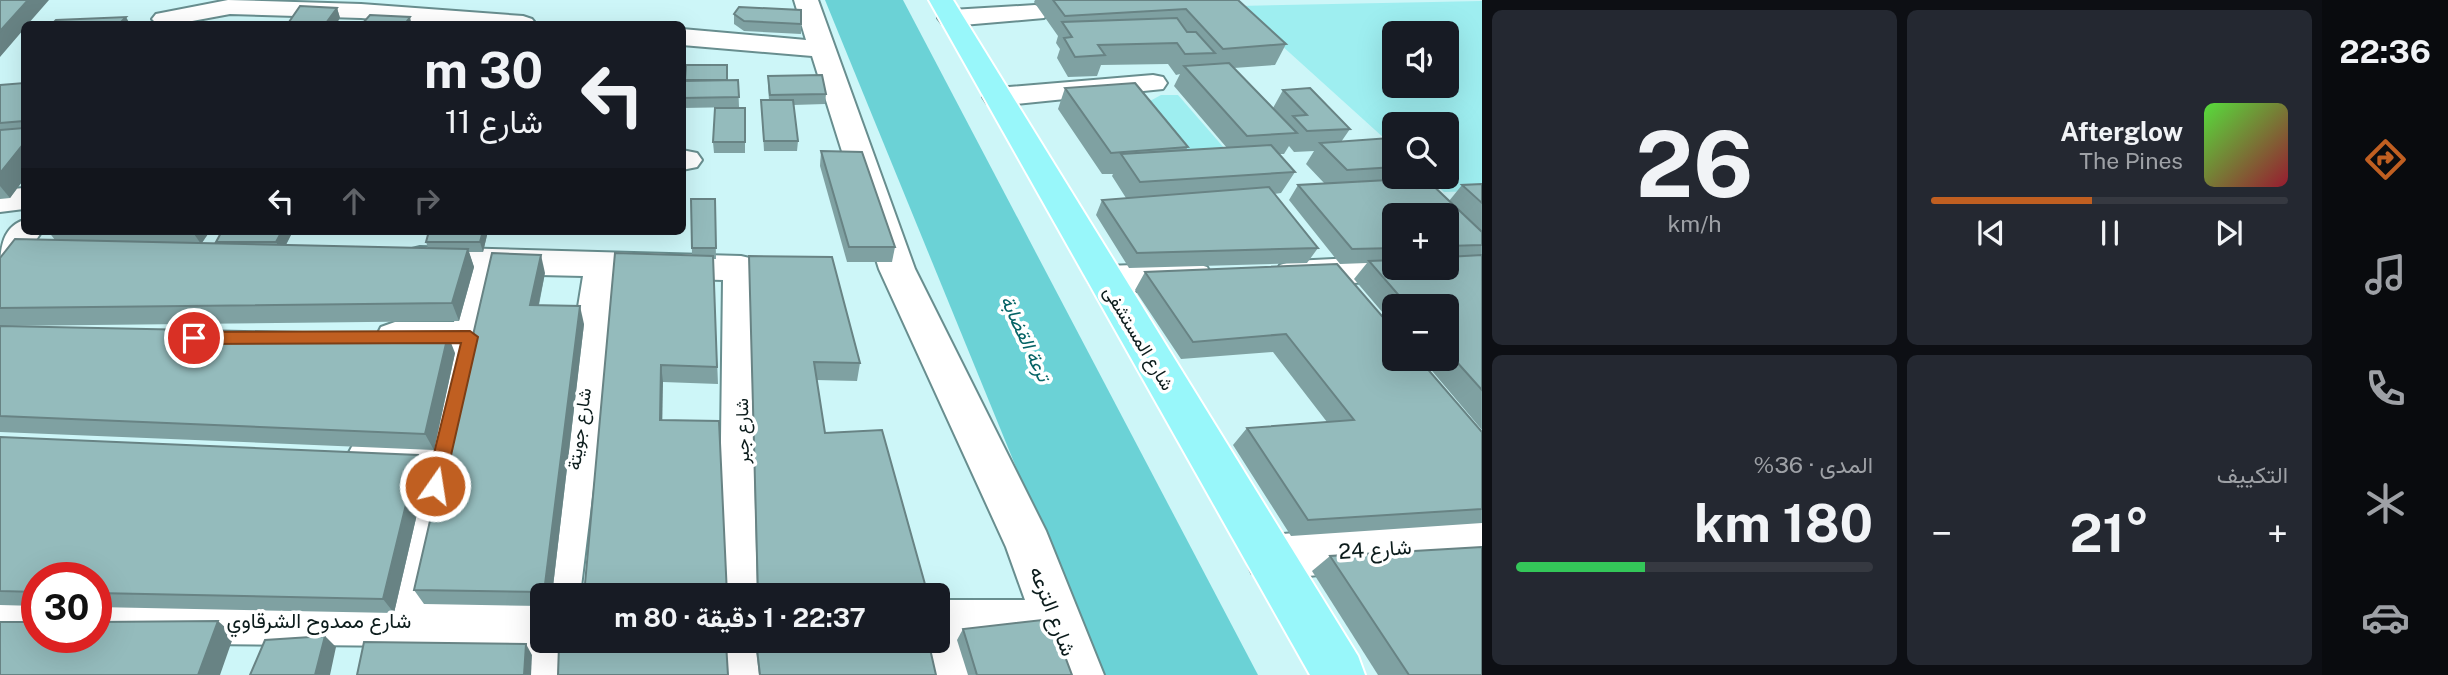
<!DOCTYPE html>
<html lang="ar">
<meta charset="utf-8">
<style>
body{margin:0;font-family:"Public Sans",Vazirmatn,sans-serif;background:#242831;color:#f1f3f6;direction:rtl;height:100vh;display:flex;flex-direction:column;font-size:26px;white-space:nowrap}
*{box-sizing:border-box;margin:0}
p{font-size:23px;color:#9ea1a6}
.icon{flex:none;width:38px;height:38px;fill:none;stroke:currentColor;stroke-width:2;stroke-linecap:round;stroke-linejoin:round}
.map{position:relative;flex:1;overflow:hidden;direction:ltr}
.drawer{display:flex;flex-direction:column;gap:10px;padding:10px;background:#0d0f14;width:840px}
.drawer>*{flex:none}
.top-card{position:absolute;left:21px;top:21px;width:665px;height:214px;border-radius:10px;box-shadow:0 7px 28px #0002;direction:rtl;background:#171b24;color:#f1f3f6;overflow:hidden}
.fabs{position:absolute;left:1382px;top:21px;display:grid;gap:14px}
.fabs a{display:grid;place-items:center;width:77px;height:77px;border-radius:10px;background:#171b24;box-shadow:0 7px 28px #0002;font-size:35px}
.speed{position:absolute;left:21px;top:562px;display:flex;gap:14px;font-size:35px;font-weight:700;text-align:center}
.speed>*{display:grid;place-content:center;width:91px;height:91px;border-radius:50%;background:#171b24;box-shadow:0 7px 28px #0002;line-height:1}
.speed .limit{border:10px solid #d22;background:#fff;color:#111}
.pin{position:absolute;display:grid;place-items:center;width:60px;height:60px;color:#fff;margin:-30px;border:4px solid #fff;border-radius:50%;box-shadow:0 2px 7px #0007}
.me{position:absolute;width:77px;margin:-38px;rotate:13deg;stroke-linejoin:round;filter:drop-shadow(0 0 5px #0008)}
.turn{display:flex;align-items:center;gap:24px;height:147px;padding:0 28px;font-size:32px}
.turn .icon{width:91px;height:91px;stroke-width:2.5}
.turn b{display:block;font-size:49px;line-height:60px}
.lanes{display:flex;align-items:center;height:66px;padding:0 28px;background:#0003;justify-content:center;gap:35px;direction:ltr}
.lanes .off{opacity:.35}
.big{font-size:52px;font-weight:700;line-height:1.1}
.drawer .card{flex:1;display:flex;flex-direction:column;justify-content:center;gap:10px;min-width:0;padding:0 24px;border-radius:10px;background:#242831}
.drawer .dial{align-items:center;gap:0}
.dial b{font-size:91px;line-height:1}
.song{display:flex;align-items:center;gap:21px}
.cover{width:84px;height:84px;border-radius:10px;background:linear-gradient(135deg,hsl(110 70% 55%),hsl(350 70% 35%))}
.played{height:7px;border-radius:4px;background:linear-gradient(90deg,#c05f21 45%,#363941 45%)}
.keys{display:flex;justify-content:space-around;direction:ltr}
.heat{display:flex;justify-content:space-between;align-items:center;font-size:38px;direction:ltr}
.charge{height:10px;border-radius:5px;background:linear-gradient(90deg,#34c759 36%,#363941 0)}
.drawer .tiles{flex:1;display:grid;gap:10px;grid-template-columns:repeat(2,1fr)}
.trip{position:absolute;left:530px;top:583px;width:420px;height:70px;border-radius:10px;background:#171b24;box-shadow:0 7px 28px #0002;font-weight:700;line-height:70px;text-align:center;direction:rtl}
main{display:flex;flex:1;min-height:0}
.tabs{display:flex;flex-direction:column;width:126px;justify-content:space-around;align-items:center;background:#090b0e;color:#9ea1a6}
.tabs .icon{width:49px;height:49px}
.tabs .current{color:#c05f21}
.tabs b{font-size:32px;color:#f1f3f6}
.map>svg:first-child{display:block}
.green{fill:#9eeef0;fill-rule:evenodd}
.water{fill:#6bd2d6}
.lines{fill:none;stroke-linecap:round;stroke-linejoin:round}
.minor-casing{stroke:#688e8f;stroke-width:4}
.major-casing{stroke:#fff;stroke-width:4}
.minor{fill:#fff;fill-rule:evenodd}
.major{fill:#98f7fa;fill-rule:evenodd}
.wall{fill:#7fa1a2;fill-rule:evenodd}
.shaded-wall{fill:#688384}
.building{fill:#94bbbc;stroke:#688384;stroke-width:2}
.route{fill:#c05f21;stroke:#7d3e15;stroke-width:2}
.labels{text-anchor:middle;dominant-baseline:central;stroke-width:7;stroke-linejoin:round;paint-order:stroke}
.street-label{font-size:18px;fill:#0c1c1c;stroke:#fff}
.water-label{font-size:19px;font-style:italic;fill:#056365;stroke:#fff}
.near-street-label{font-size:21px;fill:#0c1c1c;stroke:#fff}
</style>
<main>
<nav class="tabs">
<b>22:36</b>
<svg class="icon current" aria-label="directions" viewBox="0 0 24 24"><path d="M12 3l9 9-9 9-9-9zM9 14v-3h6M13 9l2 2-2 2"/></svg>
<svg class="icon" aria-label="music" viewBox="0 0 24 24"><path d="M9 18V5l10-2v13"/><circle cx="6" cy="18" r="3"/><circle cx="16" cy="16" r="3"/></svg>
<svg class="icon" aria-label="phone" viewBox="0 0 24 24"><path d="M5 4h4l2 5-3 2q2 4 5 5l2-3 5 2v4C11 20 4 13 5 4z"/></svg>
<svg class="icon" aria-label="climate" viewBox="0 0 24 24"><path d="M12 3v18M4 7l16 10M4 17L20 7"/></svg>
<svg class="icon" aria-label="car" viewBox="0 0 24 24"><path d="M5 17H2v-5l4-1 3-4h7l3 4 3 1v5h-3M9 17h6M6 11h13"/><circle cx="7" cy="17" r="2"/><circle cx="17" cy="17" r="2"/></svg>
</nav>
<section class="drawer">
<div class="tiles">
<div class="card">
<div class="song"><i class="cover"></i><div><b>Afterglow</b><p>The Pines</p></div></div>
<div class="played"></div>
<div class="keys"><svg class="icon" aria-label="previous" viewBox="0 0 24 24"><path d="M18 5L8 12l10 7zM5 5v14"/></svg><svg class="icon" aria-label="pause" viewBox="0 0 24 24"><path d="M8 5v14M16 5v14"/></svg><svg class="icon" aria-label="next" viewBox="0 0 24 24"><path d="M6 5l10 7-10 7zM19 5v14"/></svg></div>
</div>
<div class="card dial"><b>26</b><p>km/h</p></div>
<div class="card"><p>التكييف</p>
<div class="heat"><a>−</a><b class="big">21°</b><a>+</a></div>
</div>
<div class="card"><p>المدى · 36%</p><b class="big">180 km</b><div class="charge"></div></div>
</div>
</section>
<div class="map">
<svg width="1482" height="675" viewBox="0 0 1482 675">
<rect width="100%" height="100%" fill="#cdf6f8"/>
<g class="green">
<path d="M1482 1V191L1444 192 1427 177H1447V124H1395V148L1238 6ZM1395 33H1447V86H1395Z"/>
<polygon points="1161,95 1178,95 1225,149 1189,151 1150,101"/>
</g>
<polygon class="water" points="825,0 903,0 1258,675 1101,675"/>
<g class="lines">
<g class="minor-casing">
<g id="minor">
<polygon points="228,0 361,4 523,16 532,19 536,24 435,24 361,18 230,14 176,24 157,24 152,19 156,14"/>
<polygon points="794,0 818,0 915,269 1046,531 1104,675 1052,675 1043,650 978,650 983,675 931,675 925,645 919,640 938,640 938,600 1025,600 1006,547 879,269 812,56 682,45 682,29 806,40"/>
<polygon points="1035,5 1044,8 1048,13 1044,18 951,26 942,23 938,18 942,13 951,10"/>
<polygon points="1153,75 1163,77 1167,83 1163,89 997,106 987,103 983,97 987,91 997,88"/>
<polygon points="682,150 697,153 702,160 697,167 682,170"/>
<polygon points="24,188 24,209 0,212 0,190"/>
<path d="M24 220V231H42L13 275 0 278C0 253 0 228 24 220Z"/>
<path d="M420 247 741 256 754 259 759 268 769 595H719L723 280 619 277 580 595H542V640H572L567 675H515L520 647 96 643 82 637H96V593L385 596 415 476 369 474 354 469 347 456 354 443 369 438 425 440 447 352H395L381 347 376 337 381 327 395 322H454L467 273 420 271 408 268 402 259 408 250ZM503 274 583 276 531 597 434 596Z"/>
<polygon points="1395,256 1395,268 1417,268 1412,277 1399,280 1293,287 1280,283 1275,274 1280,265 1293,261"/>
<polygon points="1194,263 1207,267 1212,276 1207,285 1194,289 1105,292 1092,288 1087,279 1092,270 1105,266"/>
<polygon points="1482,518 1482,562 1269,579 1252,573 1245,557 1252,541 1269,535"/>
<polygon points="0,592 37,592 37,637 48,637 37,642 0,642"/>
<polygon points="721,640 772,640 776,675 724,675"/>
</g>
</g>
<g class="major-casing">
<polygon id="major" points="929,0 953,0 1358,656 1365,675 1310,675"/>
</g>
<use href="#minor" class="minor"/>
<use href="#major" class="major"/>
</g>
<g class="wall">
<path d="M1035 0H1238L1286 44 1275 65 1234 68 1273 108 1283 90 1350 129 1341 142 1395 143V177H1410L1409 179 1449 201 1462 185 1482 184V430L1422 359H1447V306H1395V327L1354 279 1367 263 1340 264 1289 200 1298 185 1325 184 1306 164 1314 151 1294 152 1289 146 1284 154H1279L1295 172 1281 193 1274 194 1318 248 1307 263 1129 268 1096 215 1102 200 1126 198 1112 176 1113 174H1102L1058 109 1065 88 1188 147 1186 150 1227 148 1174 86 1180 74 1176 75 1168 64 1101 65 1097 76 1068 77 1057 58 1060 49 1056 43 1058 36 1034 2ZM1395 215H1447V268H1395Z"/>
<polygon points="337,8 340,18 336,24 290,24 289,22"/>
<polygon points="801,10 801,34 744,31 734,24 734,14"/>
<polygon points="686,65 727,81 738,80 739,107 682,108 682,81 685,81"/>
<polygon points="768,76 826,94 825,104 793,105 798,141 797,151 764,151 761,100 769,100 768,87"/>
<polygon points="24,83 24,179 10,198 0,199 0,85"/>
<polygon points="745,108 745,153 714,153 713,142"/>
<polygon points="821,151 895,247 892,262 847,262 820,166"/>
<polygon points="691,199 715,199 716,259 713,259 718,384 663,382 584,595 692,255"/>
<polygon points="48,231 210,231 202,243 217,243 216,242 222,231 293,231 286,245 428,248 426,242 488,231 483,252 469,252 474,267 459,321 0,326 0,258 55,240"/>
<polygon points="749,256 860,363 857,381 816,380 825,433 928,595 757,595"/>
<polygon points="1337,264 1482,432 1482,523 1291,536 1233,445 1247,428 1327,422 1273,352 1181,359 1135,290 1145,272"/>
<polygon points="545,273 539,305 584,324 552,595 542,595 542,606 424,604 414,590"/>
<polygon points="0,326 455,353 434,450 0,432"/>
<polygon points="0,437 427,471 394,613 96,607 96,578 37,578 37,606 0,605"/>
<polygon points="1330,556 1482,675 1378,675 1312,571"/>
<polygon points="963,629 1072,675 968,675 957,640"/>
<polygon points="756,640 936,675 759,675 756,650"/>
</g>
<g class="shaded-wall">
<polygon points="28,0 49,0 28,24 24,24 24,29 0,57 0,31"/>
<polygon points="337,8 340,18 336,24 326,24 326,23"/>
<polygon points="126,17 130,24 119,24"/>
<polygon points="410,17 411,22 410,24 405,24"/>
<polygon points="24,143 24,179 10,198 0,186 0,173"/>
<polygon points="192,231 210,231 201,244"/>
<polygon points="282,231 293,231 282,252 276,242"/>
<polygon points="483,231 488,231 483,252 480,242"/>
<polygon points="468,249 474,267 459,321 452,303"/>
<polygon points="541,255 545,273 535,322 530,305"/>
<polygon points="580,306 584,324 552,595 546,595 544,592"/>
<polygon points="448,335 455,353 434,450 425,434"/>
<polygon points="661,365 663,382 662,436 660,420"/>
<polygon points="418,455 427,471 394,613 383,599"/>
<polygon points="218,621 234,635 220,675 198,675"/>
<polygon points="325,636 336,647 330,675 315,675"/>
<polygon points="526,644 532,655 531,675 524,675"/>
</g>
<g class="building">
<polygon points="0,0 28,0 0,31"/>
<polygon points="1053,0 1238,0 1286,44 1223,49 1186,9 1065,16"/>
<polygon points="300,6 337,8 326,23 289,22"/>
<polygon points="739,7 801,10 801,24 744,21 734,14"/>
<polygon points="370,15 410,17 405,24 362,24"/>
<polygon points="126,17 119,24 52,24 56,20"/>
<polygon points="1177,18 1187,32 1196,32 1215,53 1185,54 1177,43 1098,45 1105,55 1075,57 1064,38 1072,37 1062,22"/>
<polygon points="1229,63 1297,133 1247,136 1184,66"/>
<polygon points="686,65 727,65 727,80 685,80"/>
<polygon points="822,75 826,94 770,95 768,76"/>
<polygon points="738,80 739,97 682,98 682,81"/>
<polygon points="24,83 24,121 0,123 0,85"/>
<polygon points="1135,83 1188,147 1111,153 1065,88"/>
<polygon points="1310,88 1350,129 1307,131 1293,116 1307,115 1283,90"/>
<polygon points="761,100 793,100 798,141 764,141"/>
<polygon points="715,108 745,108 745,142 713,142"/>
<polygon points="24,128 24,143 0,173 0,130"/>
<polygon points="1390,138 1395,143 1395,167 1347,170 1320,143"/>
<polygon points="1271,145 1295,172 1140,182 1121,154"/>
<polygon points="821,151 862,152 895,247 849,247"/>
<polygon points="1425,178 1482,232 1482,245 1447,246 1447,215 1395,215 1395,248 1352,249 1298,185"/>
<polygon points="1482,184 1482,203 1462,185"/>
<polygon points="1269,187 1318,248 1137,253 1102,200"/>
<polygon points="691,199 715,199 716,248 692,248"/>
<polygon points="222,231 282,231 276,242 216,242"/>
<polygon points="429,231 483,231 480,242 426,242"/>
<polygon points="15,239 468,249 452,303 0,308 0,258"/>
<polygon points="492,253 541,255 530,305 580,306 544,592 414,590"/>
<polygon points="615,253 713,256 717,367 661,365 660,420 719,421 727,595 584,595"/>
<polygon points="1482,255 1482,390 1447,351 1447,306 1408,306 1369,261 1395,260 1395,268 1447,268 1447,257"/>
<polygon points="749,256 832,257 860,363 814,362 825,433 882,430 928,595 758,595"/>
<polygon points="1337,264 1395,331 1395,359 1419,359 1482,432 1482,509 1308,520 1247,428 1354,420 1286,334 1193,342 1145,272"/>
<polygon points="0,326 448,335 425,434 0,416"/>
<polygon points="0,437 418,455 383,599 96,593 96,578 37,578 37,592 0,591"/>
<polygon points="1482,547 1482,675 1409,675 1330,556"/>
<polygon points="1051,619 1072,675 977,675 963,629"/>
<polygon points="218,621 198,675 0,675 0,622 37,622 37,637 96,637 96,622"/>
<polygon points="325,636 315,675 250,675 265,640"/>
<polygon points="756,640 928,640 936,675 760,675"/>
<polygon points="364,642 526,644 524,675 357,675"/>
<polygon points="726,643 728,675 558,675 559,645"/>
</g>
<polygon class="route" points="470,331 478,337 444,486 441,492 435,494 428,492 426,486 461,343 194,344 186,338 194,332"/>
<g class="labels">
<g class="street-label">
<text transform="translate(1139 338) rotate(59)">شارع المستشفى</text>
<text transform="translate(579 429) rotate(-82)">شارع جويتة</text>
<text transform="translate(742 431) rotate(-91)">شارع جبر</text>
</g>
<g class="water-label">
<text transform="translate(1026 338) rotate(65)">ترعة القضابة</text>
</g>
<g class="near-street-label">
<text transform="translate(1375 549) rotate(-4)">شارع 24</text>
<text transform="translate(1053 611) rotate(69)">شارع الترعه</text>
<text x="319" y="620">شارع ممدوح الشرقاوي</text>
</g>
</g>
</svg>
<div class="fabs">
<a><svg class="icon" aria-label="sound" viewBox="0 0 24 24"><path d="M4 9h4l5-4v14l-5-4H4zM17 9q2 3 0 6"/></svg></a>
<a><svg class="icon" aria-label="search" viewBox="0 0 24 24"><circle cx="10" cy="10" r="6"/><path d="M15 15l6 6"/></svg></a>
<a>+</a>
<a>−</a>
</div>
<div class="speed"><div class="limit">30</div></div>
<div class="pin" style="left:194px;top:338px;background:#d93025"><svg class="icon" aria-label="arrive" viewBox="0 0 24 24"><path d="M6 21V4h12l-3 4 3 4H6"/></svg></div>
<svg class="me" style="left:435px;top:486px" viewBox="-20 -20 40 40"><circle r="17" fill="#c05f21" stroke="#fff" stroke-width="3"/><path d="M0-11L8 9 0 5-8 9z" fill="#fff"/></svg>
<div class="trip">22:37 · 1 دقيقة · 80 m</div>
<div class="top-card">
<div class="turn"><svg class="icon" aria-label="left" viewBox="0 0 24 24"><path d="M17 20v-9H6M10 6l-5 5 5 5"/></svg><div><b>30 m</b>شارع 11</div></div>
<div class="lanes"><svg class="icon" aria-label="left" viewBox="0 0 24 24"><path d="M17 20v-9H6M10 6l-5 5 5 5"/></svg><svg class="icon off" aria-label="ahead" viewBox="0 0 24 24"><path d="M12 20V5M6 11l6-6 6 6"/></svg><svg class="icon off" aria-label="right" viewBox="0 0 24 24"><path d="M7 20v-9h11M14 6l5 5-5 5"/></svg></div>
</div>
</div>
</main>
